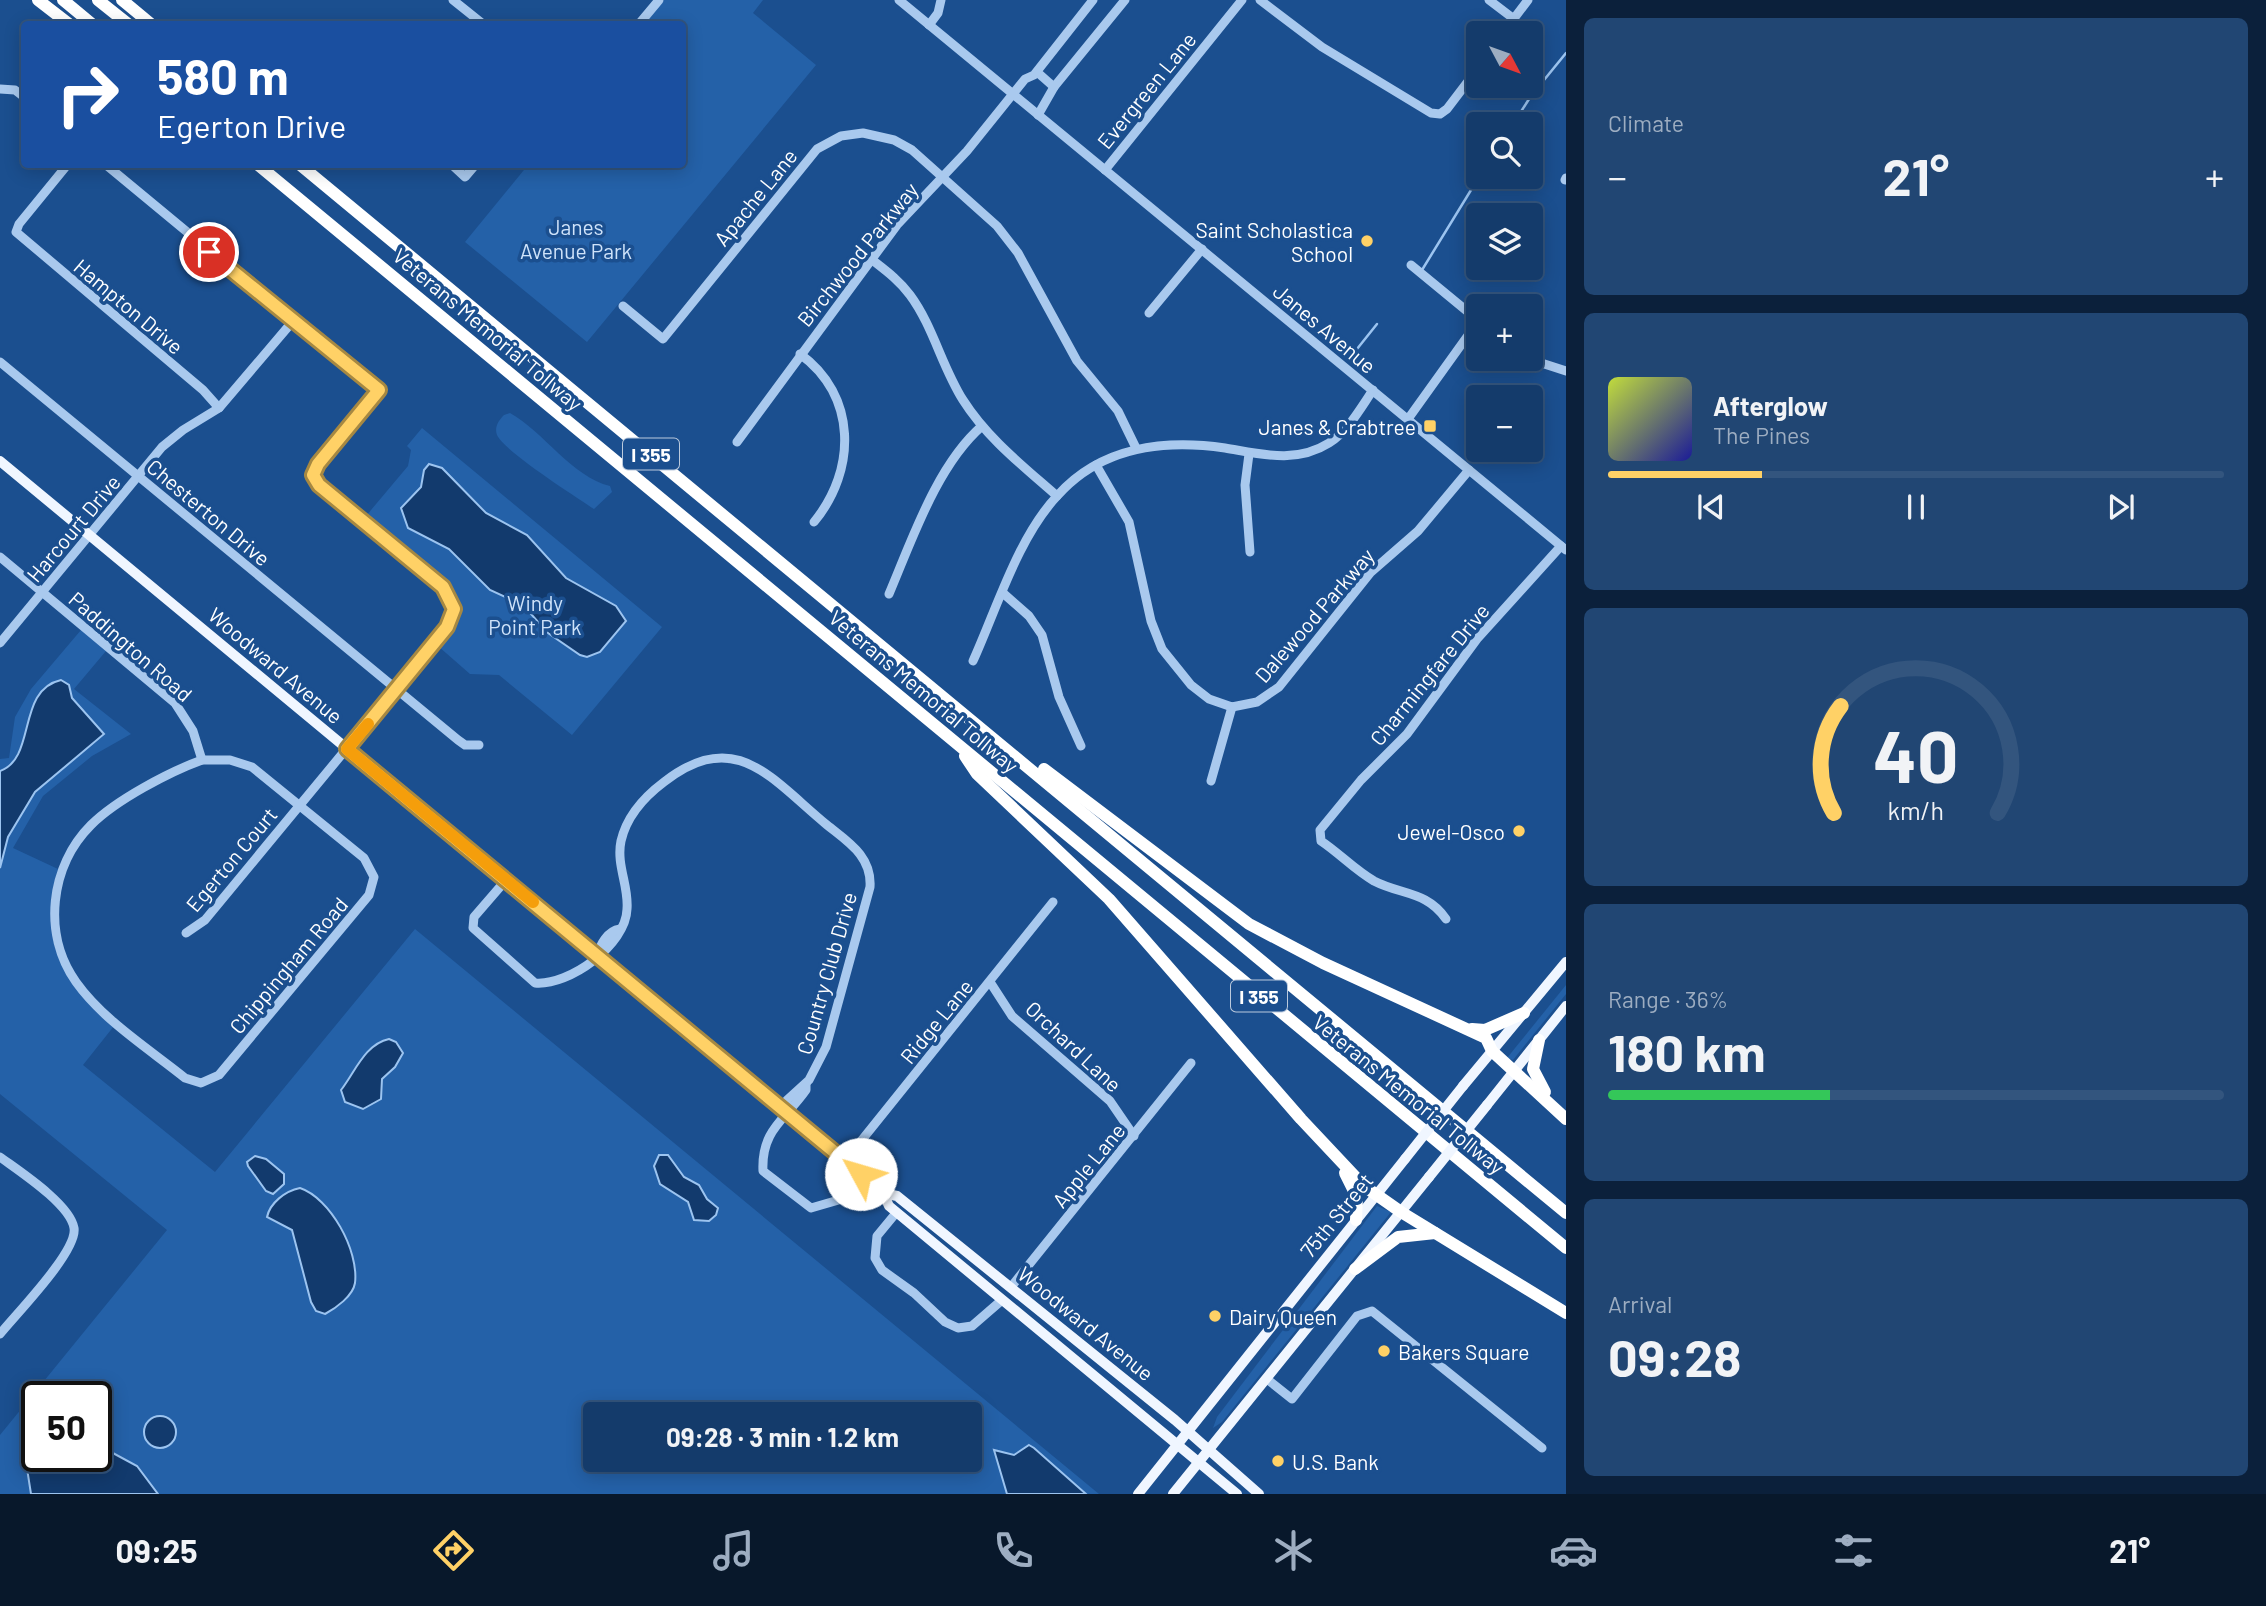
<!DOCTYPE html>
<meta charset="utf-8">
<style>
body{margin:0;font-family:Barlow,sans-serif;background:#214673;color:#f1f3f6;height:100vh;display:flex;flex-direction:column;font-size:26px;white-space:nowrap}
*{box-sizing:border-box;margin:0}
p{font-size:23px;color:#9dadc1}
.icon{flex:none;width:38px;height:38px;fill:none;stroke:currentColor;stroke-width:2;stroke-linecap:round;stroke-linejoin:round}
.map{position:relative;flex:1;overflow:hidden}
.panel{display:flex;flex-direction:column;gap:18px;padding:18px;background:#0b203b;width:700px}
.panel>*{flex:none}
.banner{position:absolute;left:21px;top:21px;width:665px;height:147px;border-radius:7px;box-shadow:0 4px 18px #0003,0 0 0 2px #33557e;background:#1a4fa0;color:#fff;overflow:hidden}
.needle{width:46px;rotate:131deg}
.buttons{position:absolute;left:1466px;top:21px;display:grid;gap:14px}
.buttons a{display:grid;place-items:center;width:77px;height:77px;border-radius:7px;background:#143b6b;box-shadow:0 4px 18px #0003,0 0 0 2px #33557e;font-size:35px}
.speed{position:absolute;left:21px;top:1381px;display:flex;gap:14px;font-size:35px;font-weight:700;text-align:center}
.speed>*{display:grid;place-content:center;width:91px;height:91px;border-radius:50%;background:#143b6b;box-shadow:0 4px 18px #0003,0 0 0 2px #33557e;line-height:1}
.speed .limit{border:4px solid #111;border-radius:10px;background:#fff;color:#111}
.pin{position:absolute;display:grid;place-items:center;width:60px;height:60px;color:#fff;margin:-30px;border:4px solid #fff;border-radius:50%;box-shadow:0 2px 7px #0007}
.me{position:absolute;width:77px;margin:-38px;rotate:309deg;stroke-linejoin:round;filter:drop-shadow(0 0 5px #0008)}
.turn{display:flex;align-items:center;gap:24px;height:147px;padding:0 21px;font-size:32px}
.turn .icon{width:91px;height:91px;stroke-width:2.5}
.turn b{display:block;font-size:49px;line-height:60px}
.big{font-size:52px;font-weight:700;line-height:1.1}
.panel .tile{flex:1;display:flex;flex-direction:column;justify-content:center;gap:10px;min-width:0;padding:0 24px;border-radius:10px;background:#214673}
.panel .dial{align-items:center;gap:0}
.dial svg{height:182px;overflow:visible;fill:none;stroke:#33557e;stroke-width:7;stroke-linecap:round;text-anchor:middle}
.dial text{fill:#f1f3f6;stroke:none}
.song{display:flex;align-items:center;gap:21px}
.cover{width:84px;height:84px;border-radius:10px;background:linear-gradient(135deg,hsl(70 70% 55%),hsl(240 70% 35%))}
.played{height:7px;border-radius:4px;background:linear-gradient(90deg,#ffd166 25%,#33557e 25%)}
.keys{display:flex;justify-content:space-around;direction:ltr}
.heat{display:flex;justify-content:space-between;align-items:center;font-size:38px;direction:ltr}
.charge{height:10px;border-radius:5px;background:linear-gradient(90deg,#34c759 36%,#33557e 0)}
.trip{position:absolute;left:583px;top:1402px;width:399px;height:70px;border-radius:7px;background:#143b6b;box-shadow:0 4px 18px #0003,0 0 0 2px #33557e;font-weight:700;line-height:70px;text-align:center}
.dock{display:flex;height:112px;justify-content:space-around;align-items:center;background:#08182b;color:#9dadc1}
.dock .icon{width:49px;height:49px}
.dock .selected{color:#ffd166}
.dock b{font-size:32px;color:#f1f3f6}
main{display:flex;flex:1;min-height:0}
.map>svg:first-child{display:block}
.green{fill:#2461a8;fill-rule:evenodd}
.water{fill:#123a6d;stroke:#9cc4f0;stroke-width:2}
.lines{fill:none;stroke-linecap:round;stroke-linejoin:round}
.stream{stroke:#9cc4f0;stroke-width:2.5}
.minor{stroke:#a9c9ee;stroke-width:9}
.major{stroke:#f0f6ff;stroke-width:10}
.highway{stroke:#fff;stroke-width:12}
.major-bridge{stroke:#f0f6ff;stroke-width:10}
.route-casing{stroke:#a68842;stroke-width:18}
.route{stroke:#ffd166;stroke-width:12}
.slow{stroke:#f59e0b;stroke-width:12}
.poi-dot{fill:#ffd166;stroke:#1b4f8f;stroke-width:2.5}
.labels{text-anchor:middle;dominant-baseline:central;stroke-width:7;stroke-linejoin:round;paint-order:stroke}
.shield{fill:#1b4f8f;stroke:#bbcadd;stroke-width:2}
.shield-label{font-size:19px;font-weight:bold;fill:#fff}
.street-label{font-size:21px;fill:#fff;stroke:#1b4f8f}
.park-label{font-size:21px;fill:#cfe3fa;stroke:#1b4f8f}
.poi-label{font-size:21px;fill:#fff;stroke:#1b4f8f;text-anchor:end}
</style>
<main>
<div class="map">
<svg width="1566" height="1494" viewBox="0 0 1566 1494">
<rect width="100%" height="100%" fill="#1b4f8f"/>
<g class="green">
<polygon points="664,0 763,0 753,13 816,65 587,342 465,242 528,165 682,164 682,24 644,24"/>
<path d="M510 413C543 431 572 477 610 486L612 492 594 509C575 496 505 452 497 435 494 427 499 420 504 415Z"/>
<polygon points="422,428 662,627 572,735 499,675 470,674 438,646 459,618 455,592 366,516 408,466 411,450 407,446"/>
<path d="M81 630 106 651 74 689 131 734 92 756 43 796 13 848 58 869C37 939 62 981 114 1026L83 1065 215 1172 415 929 1099 1494H0V1435L167 1230 0 1094V759L9 758 15 717 31 689ZM37 1396H96V1456H37ZM595 1414H970V1460H595Z"/>
<polygon points="1566,985 1566,994 1513,1060 1507,1058"/>
<polygon points="1377,1206 1391,1212 1222,1422 1213,1428 1217,1417"/>
</g>
<g class="water">
<polygon points="429,464 442,468 486,513 527,535 566,578 616,606 626,621 600,652 587,657 580,655 548,633 523,605 490,590 449,549 408,528 401,508 421,487 424,470"/>
<path d="M61 680 69 685 72 698 104 734 35 792 8 837 0 868V771C37 758 16 690 61 680Z"/>
<path d="M389 1039 396 1042 403 1053 395 1067 382 1079 381 1099 363 1109 345 1102 341 1090C355 1072 365 1044 389 1039Z"/>
<polygon points="659,1155 668,1155 684,1177 699,1185 707,1199 718,1208 716,1215 709,1221 694,1220 688,1202 660,1184 654,1166"/>
<polygon points="255,1156 266,1159 284,1174 284,1184 273,1194 266,1191 248,1166 247,1162"/>
<path d="M300 1188C330 1198 359 1250 355 1283 353 1296 336 1308 325 1314L316 1311 311 1302 292 1230 267 1217C270 1203 285 1191 300 1188Z"/>
<circle cx="160" cy="1432" r="16"/>
<polygon points="1029,1445 1034,1448 1086,1494 1007,1494 994,1450 1014,1455"/>
<polygon points="111,1452 137,1466 158,1494 31,1494 26,1462 68,1464 87,1456"/>
</g>
<g class="lines">
<g class="stream">
<polyline points="1513,124 1531,96 1566,53"/>
<polyline points="1422,270 1479,177"/>
<polyline points="1357,349 1377,324"/>
</g>
<g class="minor">
<polyline points="453,0 483,24"/>
<polyline points="899,0 1566,550"/>
<polyline points="1260,0 1322,47 1431,113 1440,114 1447,109 1479,67"/>
<polyline points="1489,0 1514,19"/>
<polyline points="639,24 659,0"/>
<polyline points="929,25 938,13 941,0"/>
<polyline points="1503,33 1528,0"/>
<polyline points="1037,72 1054,87"/>
<polyline points="0,89 15,90 24,97"/>
<polyline points="1038,115 1054,87 1125,0"/>
<polyline points="68,164 19,224 16,232 203,390 219,408"/>
<polyline points="105,164 378,390 318,464 313,475 315,480 443,588 454,609 447,627 205,920 186,933"/>
<polyline points="451,164 465,177 476,164"/>
<polyline points="1105,170 1242,0"/>
<polyline points="1565,180 1566,178"/>
<path d="M871 259C885 270 899 280 910 295 933 326 942 367 963 400 987 438 1023 466 1057 496"/>
<polyline points="1411,265 1479,321"/>
<polyline points="623,306 663,339 817,149 841,136 863,133 894,140 912,150 997,226 1018,253 1077,361 1118,411 1136,448"/>
<polyline points="1149,313 1202,249"/>
<path d="M800 354C857 395 857 470 814 522"/>
<polyline points="1529,359 1566,371"/>
<polyline points="0,362 458,740 465,745 479,745"/>
<polyline points="1408,419 1479,320"/>
<polyline points="737,442 897,225 967,151 1025,79 1034,75 1093,0"/>
<polyline points="1249,454 1245,485 1250,552"/>
<polyline points="1096,465 1129,522 1151,621 1162,649 1191,685 1209,699 1232,707 1257,702 1279,687 1371,572 1418,531 1469,470"/>
<polyline points="0,557 175,703 193,731 202,760"/>
<path d="M889 594C912 540 937 465 982 426"/>
<polyline points="1004,594 1029,616 1042,635 1059,697 1081,746"/>
<polyline points="0,643 162,447 183,430 219,408 293,321"/>
<path d="M973 661C997 608 1018 537 1058 495 1101 447 1164 439 1225 448 1261 454 1296 464 1329 443 1348 431 1360 409 1373 390"/>
<path d="M202 760H230L252 767 364 858 374 877 369 895 219 1075 201 1083 185 1078C149 1049 103 1020 76 982 42 934 50 866 91 825 116 800 169 772 202 760Z"/>
<polyline points="1211,781 1232,707"/>
<path d="M506 880 474 917 473 928 535 983C569 986 626 945 627 909 629 886 616 865 621 841 627 815 644 797 664 782 736 726 771 779 827 825 848 842 872 856 870 887L826 1047 809 1080 787 1100 786 1113"/>
<path d="M1446 919C1427 891 1401 895 1374 881 1355 870 1339 853 1321 841L1320 830 1361 780 1407 734 1477 639 1561 546"/>
<path d="M597 956C600 945 607 931 620 929"/>
<polyline points="990,982 1012,1016 1110,1101 1134,1136"/>
<path d="M806 1084V1090C785 1120 761 1130 763 1171L811 1208 842 1199 861 1174"/>
<path d="M0 1157C19 1171 70 1204 74 1228 78 1251 16 1314 0 1334"/>
<polyline points="845,1161 1053,902"/>
<polyline points="896,1213 877,1236 875,1258 882,1270 914,1293 945,1322 958,1328 972,1326 1002,1300"/>
<polyline points="1011,1287 1191,1063"/>
<polyline points="1267,1379 1292,1399 1357,1316 1372,1311 1542,1448"/>
</g>
<g class="major">
<polyline points="0,461 883,1193 897,1196 1175,1420 1259,1494"/>
<polyline points="1463,1086 1566,962"/>
<polyline points="1487,1105 1566,1006"/>
<polyline points="883,1193 889,1206 1237,1494"/>
<polyline points="1138,1494 1405,1159"/>
<polyline points="1173,1494 1429,1177"/>
</g>
<g class="highway">
<polyline points="38,0 69,24"/>
<polyline points="63,0 92,24"/>
<polyline points="98,0 128,24"/>
<polyline points="122,0 151,24"/>
<polyline points="257,164 1566,1248"/>
<polyline points="299,164 1566,1213"/>
<polyline points="965,756 977,774 1109,899 1301,1119 1364,1186 1401,1212 1566,1313"/>
<polyline points="1044,769 1249,924 1323,963 1486,1038 1492,1051 1566,1119"/>
<polyline points="1472,1029 1485,1030 1524,1013"/>
<polyline points="1539,1040 1533,1069 1545,1092"/>
<polyline points="1345,1173 1357,1197 1356,1220"/>
<polyline points="1355,1269 1398,1237 1435,1233"/>
</g>
<g class="major-bridge">
<polyline points="1405,1159 1463,1086"/>
<polyline points="1429,1177 1487,1105"/>
</g>
</g>
<g class="lines">
<g class="route-casing">
<polyline id="route" points="209,252 379,390 318,464 313,475 319,485 443,587 454,609 447,627 347,749 861,1174"/>
</g>
<use href="#route" class="route"/>
<polyline class="slow" points="368,724 347,749 533,902"/>
</g>
<g class="poi-dot">
<circle cx="1367" cy="241" r="7"/>
<rect x="1423" y="419" width="14" height="14" rx="3.5"/>
<circle cx="1519" cy="831" r="7"/>
<circle cx="1215" cy="1316" r="7"/>
<circle cx="1384" cy="1351" r="7"/>
<circle cx="1278" cy="1461" r="7"/>
</g>
<g class="labels">
<g class="shield">
<rect x="623" y="438.5" width="56" height="31" rx="5"/>
<rect x="1231" y="980.5" width="56" height="31" rx="5"/>
</g>
<g class="shield-label">
<text x="651" y="454">I 355</text>
<text x="1259" y="996">I 355</text>
</g>
<g class="street-label">
<text transform="translate(1146 90) rotate(-51)">Evergreen Lane</text>
<text transform="translate(755 197) rotate(-51)">Apache Lane</text>
<text transform="translate(857 254) rotate(-51)">Birchwood Parkway</text>
<text transform="translate(129 306) rotate(40)">Hampton Drive</text>
<text transform="translate(1325 328) rotate(40)">Janes Avenue</text>
<text transform="translate(488 329) rotate(40)">Veterans Memorial Tollway</text>
<text transform="translate(209 512) rotate(40)">Chesterton Drive</text>
<text transform="translate(73 528) rotate(-50)">Harcourt Drive</text>
<text transform="translate(1314 615) rotate(-49)">Dalewood Parkway</text>
<text transform="translate(131 646) rotate(41)">Paddington Road</text>
<text transform="translate(276 665) rotate(40)">Woodward Avenue</text>
<text transform="translate(1429 674) rotate(-51)">Charmingfare Drive</text>
<text transform="translate(924 691) rotate(40)">Veterans Memorial Tollway</text>
<text transform="translate(231 859) rotate(-50)">Egerton Court</text>
<text transform="translate(288 965) rotate(-50)">Chippingham Road</text>
<text transform="translate(826 973) rotate(-74)">Country Club Drive</text>
<text transform="translate(936 1021) rotate(-51)">Ridge Lane</text>
<text transform="translate(1074 1046) rotate(43)">Orchard Lane</text>
<text transform="translate(1409 1094) rotate(39)">Veterans Memorial Tollway</text>
<text transform="translate(1088 1165) rotate(-51)">Apple Lane</text>
<text transform="translate(1336 1215) rotate(-51)">75th Street</text>
<text transform="translate(1086 1323) rotate(39)">Woodward Avenue</text>
</g>
<g class="park-label">
<text x="576" y="226">Janes<tspan x="576" dy="24">Avenue Park</tspan></text>
<text x="535" y="602">Windy<tspan x="535" dy="24">Point Park</tspan></text>
</g>
<g class="poi-label">
<text x="1353" y="229">Saint Scholastica<tspan x="1353" dy="24">School</tspan></text>
<text x="1416" y="426">Janes &amp; Crabtree</text>
<text x="1505" y="831">Jewel-Osco</text>
<text x="1229" y="1316" text-anchor="start">Dairy Queen</text>
<text x="1398" y="1351" text-anchor="start">Bakers Square</text>
<text x="1292" y="1461" text-anchor="start">U.S. Bank</text>
</g>
</g>
</svg>
<div class="buttons">
<a><svg class="needle" viewBox="-14 -14 28 28"><path d="M0-13l5 13h-10z" fill="#e53935"/><path d="M0 13l5-13h-10z" fill="#9dadc1"/></svg></a>
<a><svg class="icon" aria-label="search" viewBox="0 0 24 24"><circle cx="10" cy="10" r="6"/><path d="M15 15l6 6"/></svg></a>
<a><svg class="icon" aria-label="layers" viewBox="0 0 24 24"><path d="M12 4l9 5-9 5-9-5zM3 14l9 5 9-5"/></svg></a>
<a>+</a>
<a>−</a>
</div>
<div class="speed"><div class="limit">50</div></div>
<div class="pin" style="left:209px;top:252px;background:#d93025"><svg class="icon" aria-label="arrive" viewBox="0 0 24 24"><path d="M6 21V4h12l-3 4 3 4H6"/></svg></div>
<svg class="me" style="left:861px;top:1174px" viewBox="-20 -20 40 40"><circle r="19" fill="#fff"/><path d="M0-13L10 11 0 6-10 11z" fill="#ffd166"/></svg>
<div class="trip">09:28 · 3 min · 1.2 km</div>
<div class="banner">
<div class="turn"><svg class="icon" aria-label="right" viewBox="0 0 24 24"><path d="M7 20v-9h11M14 6l5 5-5 5"/></svg><div><b>580 m</b>Egerton Drive</div></div>
</div>
</div>
<section class="panel">
<div class="tile"><p>Climate</p>
<div class="heat"><a>−</a><b class="big">21°</b><a>+</a></div>
</div>
<div class="tile">
<div class="song"><i class="cover"></i><div><b>Afterglow</b><p>The Pines</p></div></div>
<div class="played"></div>
<div class="keys"><svg class="icon" aria-label="previous" viewBox="0 0 24 24"><path d="M18 5L8 12l10 7zM5 5v14"/></svg><svg class="icon" aria-label="pause" viewBox="0 0 24 24"><path d="M8 5v14M16 5v14"/></svg><svg class="icon" aria-label="next" viewBox="0 0 24 24"><path d="M6 5l10 7-10 7zM19 5v14"/></svg></div>
</div>
<div class="tile dial"><svg viewBox="0 0 100 80">
<path d="M14 69A42 42 0 1 1 86 69"/>
<path d="M14 69A42 42 0 0 1 17 22" stroke="#ffd166"/>
<text x="50" y="56" font-size="32" font-weight="700">40</text>
<text x="50" y="72" font-size="11">km/h</text>
</svg></div>
<div class="tile"><p>Range · 36%</p><b class="big">180 km</b><div class="charge"></div></div>
<div class="tile"><p>Arrival</p><b class="big">09:28</b></div>
</section>
</main>
<nav class="dock">
<b>09:25</b>
<svg class="icon selected" aria-label="directions" viewBox="0 0 24 24"><path d="M12 3l9 9-9 9-9-9zM9 14v-3h6M13 9l2 2-2 2"/></svg>
<svg class="icon" aria-label="music" viewBox="0 0 24 24"><path d="M9 18V5l10-2v13"/><circle cx="6" cy="18" r="3"/><circle cx="16" cy="16" r="3"/></svg>
<svg class="icon" aria-label="phone" viewBox="0 0 24 24"><path d="M5 4h4l2 5-3 2q2 4 5 5l2-3 5 2v4C11 20 4 13 5 4z"/></svg>
<svg class="icon" aria-label="climate" viewBox="0 0 24 24"><path d="M12 3v18M4 7l16 10M4 17L20 7"/></svg>
<svg class="icon" aria-label="car" viewBox="0 0 24 24"><path d="M5 17H2v-5l4-1 3-4h7l3 4 3 1v5h-3M9 17h6M6 11h13"/><circle cx="7" cy="17" r="2"/><circle cx="17" cy="17" r="2"/></svg>
<svg class="icon" aria-label="filters" viewBox="0 0 24 24"><path d="M4 7h16M4 17h16"/><circle cx="9" cy="7" r="2"/><circle cx="15" cy="17" r="2"/></svg>
<b>21°</b>
</nav>
